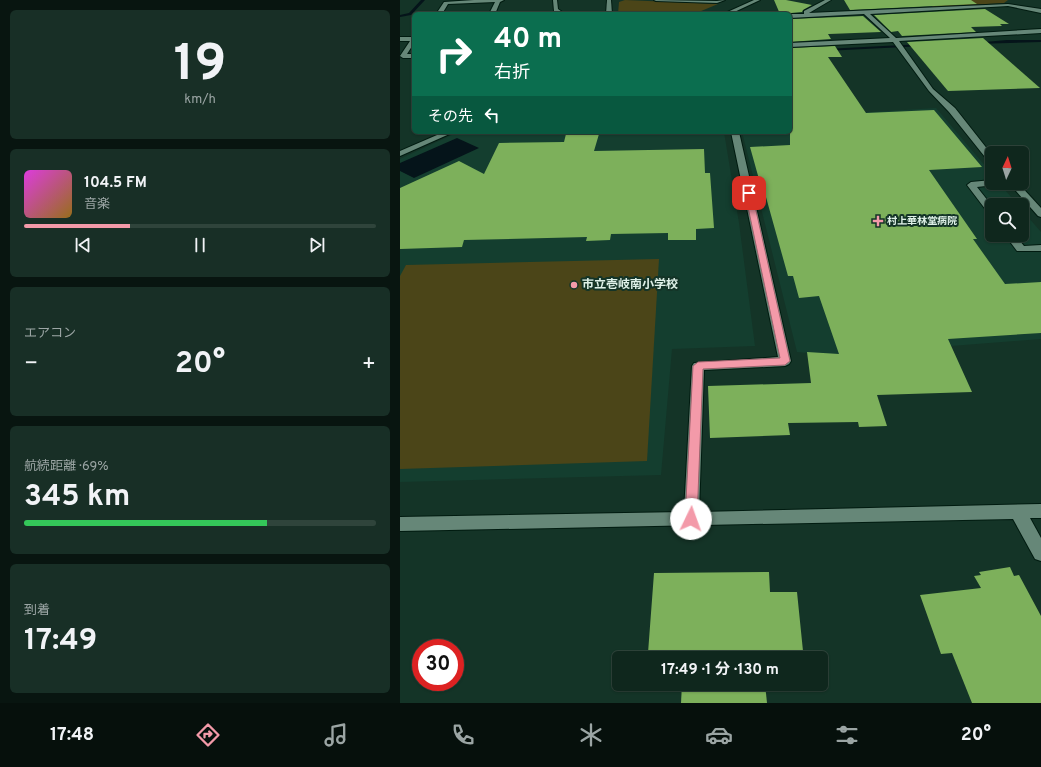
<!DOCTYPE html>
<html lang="ja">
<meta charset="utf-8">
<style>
body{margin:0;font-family:Overpass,"Noto Sans JP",sans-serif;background:#182f26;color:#f1f3f6;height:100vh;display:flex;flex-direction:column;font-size:15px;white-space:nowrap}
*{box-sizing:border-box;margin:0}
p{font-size:13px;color:#9ba5a4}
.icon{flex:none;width:22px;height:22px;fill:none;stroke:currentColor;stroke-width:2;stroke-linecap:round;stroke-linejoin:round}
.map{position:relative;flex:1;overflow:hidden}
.drawer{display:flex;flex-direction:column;gap:10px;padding:10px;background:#081510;width:400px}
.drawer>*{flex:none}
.top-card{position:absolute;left:12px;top:12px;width:380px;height:122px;border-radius:6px;box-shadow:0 1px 3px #0004,0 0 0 1px #2f443b;background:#0b6e4f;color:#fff;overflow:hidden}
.needle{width:26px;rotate:4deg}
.fabs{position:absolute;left:585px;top:146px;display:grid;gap:8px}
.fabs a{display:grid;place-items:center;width:44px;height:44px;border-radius:6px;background:#0f271d;box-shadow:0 1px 3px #0004,0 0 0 1px #2f443b;font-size:20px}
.speed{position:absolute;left:12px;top:639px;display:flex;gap:8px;font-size:20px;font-weight:700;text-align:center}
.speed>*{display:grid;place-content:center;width:52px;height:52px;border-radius:50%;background:#0f271d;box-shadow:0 1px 3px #0004,0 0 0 1px #2f443b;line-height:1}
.speed .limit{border:6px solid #d22;background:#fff;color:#111}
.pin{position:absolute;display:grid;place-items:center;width:34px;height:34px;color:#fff;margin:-17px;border-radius:8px;box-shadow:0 2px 6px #0006}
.me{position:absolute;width:44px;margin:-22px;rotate:3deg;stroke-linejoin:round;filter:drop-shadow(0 0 3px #0008)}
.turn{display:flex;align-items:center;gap:14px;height:84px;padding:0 16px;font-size:18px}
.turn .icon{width:52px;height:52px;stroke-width:2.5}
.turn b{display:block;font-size:28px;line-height:34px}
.then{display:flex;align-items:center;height:38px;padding:0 16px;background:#0003;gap:8px;font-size:15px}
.big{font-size:30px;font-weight:700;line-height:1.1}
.drawer .card{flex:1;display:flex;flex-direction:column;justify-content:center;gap:6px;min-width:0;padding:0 14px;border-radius:6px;background:#182f26}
.drawer .dial{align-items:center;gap:0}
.dial b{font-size:52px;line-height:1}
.song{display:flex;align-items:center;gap:12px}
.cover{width:48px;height:48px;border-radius:6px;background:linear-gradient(135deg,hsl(300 70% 55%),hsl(40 70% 35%))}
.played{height:4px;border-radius:2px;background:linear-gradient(90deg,#f39aa9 30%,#2f443b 30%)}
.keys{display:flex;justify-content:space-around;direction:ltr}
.heat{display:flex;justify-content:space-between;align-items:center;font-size:22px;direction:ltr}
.charge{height:6px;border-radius:3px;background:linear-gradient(90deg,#34c759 69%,#2f443b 0)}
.trip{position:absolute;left:212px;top:651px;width:216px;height:40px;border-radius:6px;background:#0f271d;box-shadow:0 1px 3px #0004,0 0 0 1px #2f443b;font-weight:700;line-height:40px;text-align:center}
.tabs{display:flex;height:64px;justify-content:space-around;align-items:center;background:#06100c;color:#9ba5a4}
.tabs .icon{width:28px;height:28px}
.tabs .selected{color:#f39aa9}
.tabs b{font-size:18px;color:#f1f3f6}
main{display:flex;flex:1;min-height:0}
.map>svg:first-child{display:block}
.built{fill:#143e2f}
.green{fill:#4b4518}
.water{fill:#05141a}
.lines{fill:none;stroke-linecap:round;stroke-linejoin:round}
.stream{fill:#05141a;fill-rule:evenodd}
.building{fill:#7db05b}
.minor-casing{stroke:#001b10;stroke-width:2}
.minor{fill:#668778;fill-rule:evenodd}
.route{fill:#f39aa9;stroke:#9e646e}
.poi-dot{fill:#f39aa9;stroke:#143427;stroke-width:1.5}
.labels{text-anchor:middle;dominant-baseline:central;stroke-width:4;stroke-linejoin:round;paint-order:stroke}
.far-poi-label{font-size:10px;font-weight:bold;fill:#dff1e8;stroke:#143427;text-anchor:start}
.poi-label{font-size:12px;font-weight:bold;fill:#dff1e8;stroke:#143427;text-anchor:start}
</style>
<main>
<section class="drawer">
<div class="card dial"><b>19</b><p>km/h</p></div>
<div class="card">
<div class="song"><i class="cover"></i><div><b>104.5 FM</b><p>音楽</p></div></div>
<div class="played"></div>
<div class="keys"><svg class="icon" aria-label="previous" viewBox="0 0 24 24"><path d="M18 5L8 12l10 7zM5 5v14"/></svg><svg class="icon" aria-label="pause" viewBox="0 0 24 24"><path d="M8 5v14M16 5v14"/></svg><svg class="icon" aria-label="next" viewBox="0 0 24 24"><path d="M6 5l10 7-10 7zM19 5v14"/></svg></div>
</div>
<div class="card"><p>エアコン</p>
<div class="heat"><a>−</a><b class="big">20°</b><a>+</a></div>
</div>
<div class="card"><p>航続距離 · 69%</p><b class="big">345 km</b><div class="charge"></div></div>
<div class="card"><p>到着</p><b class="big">17:49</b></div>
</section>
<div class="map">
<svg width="641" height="703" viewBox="0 0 641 703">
<rect width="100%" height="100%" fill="#143427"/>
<g class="built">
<polygon points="536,108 592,174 592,183 599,183 618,205 592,205 592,235 622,235 622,210 641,232 641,339 436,355 397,352 342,132 390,132 390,117"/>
<polygon points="138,132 324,132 339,223 355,346 272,349 261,475 0,482 0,159 54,134"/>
</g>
<g class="green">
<polygon points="225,0 318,4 294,14 218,14 219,2"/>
<polygon points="524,0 608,0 604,3 533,7"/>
<polygon points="259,259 247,461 0,469 0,276 6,265"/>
</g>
<polygon class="water" points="57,138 79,148 14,178 0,171 0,163"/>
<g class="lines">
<g class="stream">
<polygon points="21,0 25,0 11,15 0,17 0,15 9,13"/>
<polygon points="607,40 641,40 641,42 575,44 573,43"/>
<polygon points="522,44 524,46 425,51 423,50 425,49"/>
</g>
</g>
<g class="building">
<polygon points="374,0 386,0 412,5 403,10 402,12 380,14"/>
<polygon points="444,0 571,0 577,4 450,10"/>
<polygon points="585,9 609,24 600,24 602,26 571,27 576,32 502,36 498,31 491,32 474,15"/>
<polygon points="463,16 481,32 429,34 428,34 431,39 390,42 390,19"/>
<polygon points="583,38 640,88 548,91 507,42"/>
<polygon points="435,46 442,57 428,57 466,113 534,110 582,167 529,170 577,239 573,239 605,284 641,282 641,333 548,339 572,392 477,395 487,426 459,427 458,422 388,423 390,435 310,438 308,386 411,383 407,352 439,354 419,296 399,298 393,276 388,276 364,190 362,190 350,147 390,145 390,48"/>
<polygon points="166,134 199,134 194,151 304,149 305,173 310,173 314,228 296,229 296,240 268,240 268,233 211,234 210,240 186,241 187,237 64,240 62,247 0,249 0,188 59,161 84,174 99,143 164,142"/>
<polygon points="610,567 614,576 619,575 641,616 641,703 572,703 552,653 541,654 520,595 581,588 574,576 581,575 579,572"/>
<polygon points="369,572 370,592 397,592 403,651 363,652 363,658 282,658 282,653 248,653 254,573"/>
<polygon points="282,684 365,684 367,703 281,703"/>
</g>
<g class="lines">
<g class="minor-casing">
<g id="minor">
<polygon points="74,0 104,0 100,2 95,14 89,14 95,2 48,4 42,14 36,14 44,2"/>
<polygon points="153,0 157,0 158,9 165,14 159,14 154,11"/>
<polygon points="207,0 211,0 212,14 206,14"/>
<polygon points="254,0 317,1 325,0 317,3 256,1"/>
<polygon points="354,0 360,0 330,14 323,14"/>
<polygon points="425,0 431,0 409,13 608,4 641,9 641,13 608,6 470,14 496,38 641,29 641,33 499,41 533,89 555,108 592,155 592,162 589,162 549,112 529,91 493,42 390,47 390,43 490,38 464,14 390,18 390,14 404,14 404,11"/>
<polygon points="0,37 14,37 14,43 7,54 14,54 14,58 3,58 0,56 10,41 0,41"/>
<polygon points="44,132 54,132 0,156 0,151"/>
<polygon points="331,132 339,132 391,361 389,364 385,366 304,370 299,512 641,504 641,518 630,518 641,538 641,561 635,559 613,519 0,531 0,517 284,512 292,366 294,363 378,357"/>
<polygon points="592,180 592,183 596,183 595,185 577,187 592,206 592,215 589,214 567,185 571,182"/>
<polygon points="609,183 618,183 641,208 641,217 638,216"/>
<polygon points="605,235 615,235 624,246 641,245 641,251 617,251"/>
</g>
</g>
<use href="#minor" class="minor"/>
</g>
<polygon class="route" points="346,192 352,193 390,361 385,365 303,369 297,519 295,523 291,525 287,523 285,519 293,366 298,362 380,358 345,193"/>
<g class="poi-dot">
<path d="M476 215h4v4h4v4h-4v4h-4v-4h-4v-4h4z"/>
<circle cx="174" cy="285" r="4"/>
</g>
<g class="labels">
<g class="far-poi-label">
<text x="487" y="221">村上華林堂病院</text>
</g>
<g class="poi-label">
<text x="182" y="285">市立壱岐南小学校</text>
</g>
</g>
</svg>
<div class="fabs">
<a><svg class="needle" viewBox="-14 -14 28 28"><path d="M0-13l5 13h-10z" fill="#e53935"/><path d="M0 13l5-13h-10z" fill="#9ba5a4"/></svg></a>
<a><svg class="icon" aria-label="search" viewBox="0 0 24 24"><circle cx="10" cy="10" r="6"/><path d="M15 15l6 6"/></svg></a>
</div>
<div class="speed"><div class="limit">30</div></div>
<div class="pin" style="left:349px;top:193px;background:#d93025"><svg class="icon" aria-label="arrive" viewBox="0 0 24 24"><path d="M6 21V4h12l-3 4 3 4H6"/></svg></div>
<svg class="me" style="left:291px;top:519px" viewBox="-20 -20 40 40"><circle r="19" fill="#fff"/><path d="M0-13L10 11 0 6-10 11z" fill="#f39aa9"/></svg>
<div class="trip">17:49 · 1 分 · 130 m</div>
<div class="top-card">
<div class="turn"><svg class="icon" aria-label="right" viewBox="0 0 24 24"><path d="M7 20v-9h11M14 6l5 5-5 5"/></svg><div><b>40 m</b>右折</div></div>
<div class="then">その先<svg class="icon" aria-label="left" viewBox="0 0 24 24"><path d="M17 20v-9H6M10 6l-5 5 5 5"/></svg></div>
</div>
</div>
</main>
<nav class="tabs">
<b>17:48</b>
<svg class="icon selected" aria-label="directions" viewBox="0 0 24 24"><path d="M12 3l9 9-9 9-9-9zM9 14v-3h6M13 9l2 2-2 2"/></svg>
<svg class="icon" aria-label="music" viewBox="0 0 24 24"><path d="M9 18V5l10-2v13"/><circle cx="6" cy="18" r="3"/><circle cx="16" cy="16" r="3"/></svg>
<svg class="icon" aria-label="phone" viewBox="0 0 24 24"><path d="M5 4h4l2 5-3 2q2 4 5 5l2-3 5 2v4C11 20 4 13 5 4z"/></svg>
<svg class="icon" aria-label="climate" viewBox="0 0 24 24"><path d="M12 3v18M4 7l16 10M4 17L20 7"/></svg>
<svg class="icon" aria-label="car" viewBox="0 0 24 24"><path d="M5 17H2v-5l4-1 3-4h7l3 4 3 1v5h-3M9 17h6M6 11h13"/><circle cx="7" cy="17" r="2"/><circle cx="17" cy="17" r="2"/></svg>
<svg class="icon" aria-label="filters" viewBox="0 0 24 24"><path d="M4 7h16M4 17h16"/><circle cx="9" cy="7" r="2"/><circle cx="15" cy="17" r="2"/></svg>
<b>20°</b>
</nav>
